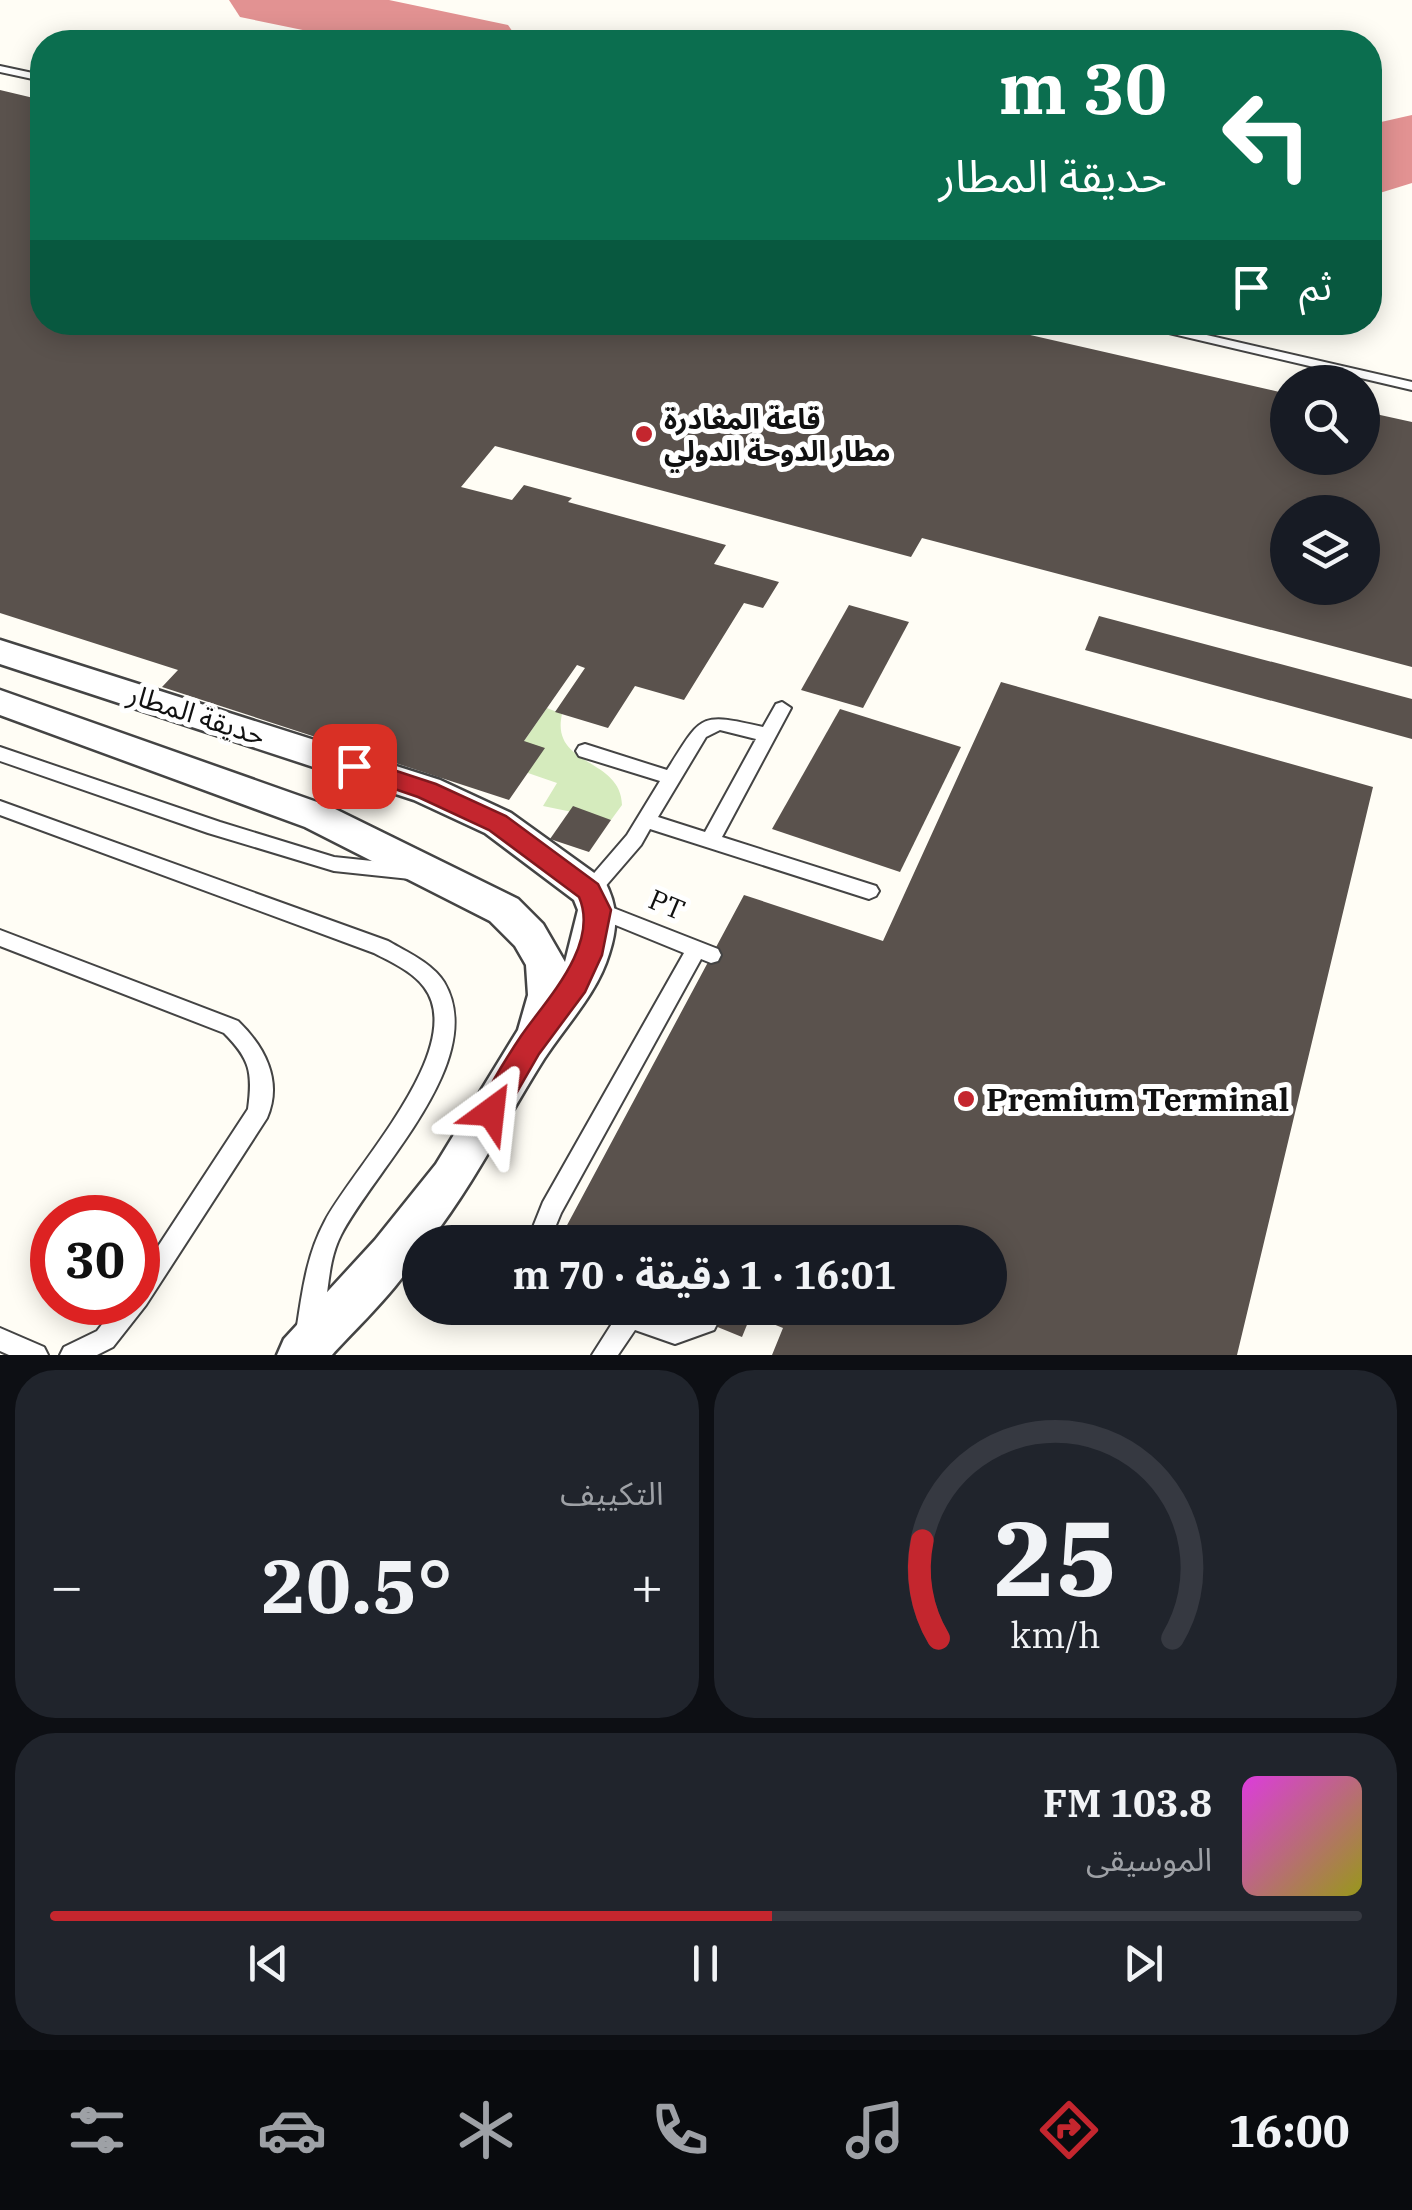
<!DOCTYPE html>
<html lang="ar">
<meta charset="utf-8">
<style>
body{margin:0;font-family:"IBM Plex Serif","Noto Sans Arabic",serif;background:#20242c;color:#f1f3f6;direction:rtl;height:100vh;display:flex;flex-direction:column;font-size:38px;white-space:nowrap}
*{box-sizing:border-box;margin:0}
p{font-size:32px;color:#9ea1a6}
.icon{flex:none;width:55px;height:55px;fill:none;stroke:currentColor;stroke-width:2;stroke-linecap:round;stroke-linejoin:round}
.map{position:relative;height:1355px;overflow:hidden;direction:ltr}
.panel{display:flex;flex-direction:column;gap:15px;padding:15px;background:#0d0f14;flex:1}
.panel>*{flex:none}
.guide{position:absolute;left:30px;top:30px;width:1352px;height:305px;border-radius:40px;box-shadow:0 5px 25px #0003;direction:rtl;background:#0b6e4f;color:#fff;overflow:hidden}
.controls{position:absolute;left:1270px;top:365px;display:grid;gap:20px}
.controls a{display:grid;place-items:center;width:110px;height:110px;border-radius:50%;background:#171b24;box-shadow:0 5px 25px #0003;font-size:50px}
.speed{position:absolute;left:30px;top:1195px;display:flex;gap:20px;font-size:50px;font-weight:700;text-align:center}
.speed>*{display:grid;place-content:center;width:130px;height:130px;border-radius:50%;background:#171b24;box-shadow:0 5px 25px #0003;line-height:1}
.speed .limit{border:15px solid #d22;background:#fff;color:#111}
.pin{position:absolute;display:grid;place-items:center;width:85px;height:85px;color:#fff;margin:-42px;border-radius:20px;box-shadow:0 5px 15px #0006}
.me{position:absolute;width:110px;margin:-55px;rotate:30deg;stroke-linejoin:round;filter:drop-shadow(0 0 8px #0008)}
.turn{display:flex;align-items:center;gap:35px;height:210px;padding:0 50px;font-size:45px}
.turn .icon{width:130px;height:130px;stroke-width:2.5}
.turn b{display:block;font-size:70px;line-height:85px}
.then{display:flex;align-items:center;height:95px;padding:0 50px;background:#0003;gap:20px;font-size:38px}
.big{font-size:75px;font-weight:700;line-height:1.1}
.panel .tile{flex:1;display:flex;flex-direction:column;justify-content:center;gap:15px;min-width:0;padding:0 35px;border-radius:40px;background:#20242c}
.panel .dial{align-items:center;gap:0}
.dial svg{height:260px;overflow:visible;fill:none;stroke:#363941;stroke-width:7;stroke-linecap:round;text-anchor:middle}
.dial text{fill:#f1f3f6;stroke:none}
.song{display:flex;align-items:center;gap:30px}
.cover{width:120px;height:120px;border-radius:15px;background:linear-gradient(135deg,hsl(300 70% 55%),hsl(60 70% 35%))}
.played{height:10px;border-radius:5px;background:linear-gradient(90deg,#c4262e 55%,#363941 55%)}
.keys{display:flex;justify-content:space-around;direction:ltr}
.heat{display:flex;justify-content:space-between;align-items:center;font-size:55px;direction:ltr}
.panel .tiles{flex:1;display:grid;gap:15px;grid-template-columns:1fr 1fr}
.tile:last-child{grid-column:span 2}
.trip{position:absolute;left:402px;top:1225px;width:605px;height:100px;border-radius:50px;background:#171b24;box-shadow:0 5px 25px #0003;font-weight:700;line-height:100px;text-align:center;direction:rtl}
.dock{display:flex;height:160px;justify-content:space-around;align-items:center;background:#090b0e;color:#9ea1a6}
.dock .icon{width:70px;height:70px}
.dock .on{color:#c4262e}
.dock b{font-size:45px;color:#f1f3f6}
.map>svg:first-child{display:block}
.green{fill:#d5ebbd}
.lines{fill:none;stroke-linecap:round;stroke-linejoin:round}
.taxiway{fill:#e29292;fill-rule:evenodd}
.building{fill:#5a524d;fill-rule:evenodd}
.lane-casing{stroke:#444;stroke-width:4}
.street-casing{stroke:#444;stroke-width:5}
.lane{fill:#fff;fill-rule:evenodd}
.street{fill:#fff;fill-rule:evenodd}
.route{fill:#c4262e;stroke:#7f191e;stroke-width:2.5}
.poi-dot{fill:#c4262e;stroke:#fff;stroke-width:4}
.labels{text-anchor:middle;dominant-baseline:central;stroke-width:10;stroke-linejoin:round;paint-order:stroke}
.poi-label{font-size:28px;font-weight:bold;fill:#111;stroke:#fff;text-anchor:start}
.street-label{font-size:28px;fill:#111;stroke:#fff}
.near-poi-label{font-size:32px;font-weight:bold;fill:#111;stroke:#fff;text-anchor:start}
</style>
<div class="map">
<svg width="1412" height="1355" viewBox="0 0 1412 1355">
<rect width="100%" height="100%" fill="#fffdf5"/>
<path class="green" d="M547 708 562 714C550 767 621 757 622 805L611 820 543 806 557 783 528 773 524 741Z"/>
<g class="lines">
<g class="taxiway">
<polygon points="229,0 389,0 508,25 520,42 361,42 240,17"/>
<polygon points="1412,115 1412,183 1370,196 1370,131 1381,122"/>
</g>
</g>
<g class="building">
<path d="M0 90 42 100V322H974L1288 394V458H1362V411L1412 422V667L922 538 911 557 495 446 461 487 512 500 524 485 572 498 568 502 726 545 714 564 779 582 763 608 744 603 684 700 635 686 608 728 555 712 585 668 577 665 524 741 545 748 509 800 162 687 178 670 0 613ZM1288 512H1362V588H1288Z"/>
<polygon points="849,605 909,622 863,708 801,690"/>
<polygon points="1099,616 1412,699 1412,739 1085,650"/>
<polygon points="1001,682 1373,787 1237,1355 772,1355 783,1328 751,1315 742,1337 671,1308 990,1308 990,1242 558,1242 744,895 883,941"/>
<polygon points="840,709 961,747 900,872 772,829"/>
<polygon points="573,806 611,820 589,852 550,839"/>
</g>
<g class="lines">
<g class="lane-casing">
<g id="lane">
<polygon points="0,66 42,75 42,81 0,72"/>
<polygon points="1122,322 1150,322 1412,382 1412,390"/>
<path d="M782 702 791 708 722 837 876 886 879 891 876 896 869 899 650 829 641 845 597 896 590 899 583 896 580 891 583 886 627 835 660 781 579 756 576 751 579 746 585 744 667 770C702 715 698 712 763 727L776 704ZM720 730 756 739 705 832 658 817 706 737Z"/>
<polygon points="0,747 220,822 334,857 410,865 417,867 420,872 417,877 410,879 334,871 208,833 0,761"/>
<path d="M0 801 388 941C407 952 432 963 444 982 490 1060 375 1169 341 1235 324 1268 331 1307 316 1340L308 1343 300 1340 296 1332C302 1294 306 1256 325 1221 352 1169 470 1047 424 987 412 971 391 962 374 953L0 815Z"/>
<polygon points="598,902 718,949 721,955 718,961 711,963 701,959 561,1213 549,1242 527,1242 543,1202 684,953 591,915 588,910 591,905"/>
<path d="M0 930 238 1021C265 1047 283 1081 267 1118L146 1305 113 1347 97 1355H60L64 1347 97 1331 119 1302H138V1277L248 1109C253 1072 250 1059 224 1033L0 946Z"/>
<polygon points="592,1308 634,1308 675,1322 706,1311 714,1314 718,1322 714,1330 675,1344 635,1330 618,1355 592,1355 613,1322 596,1316"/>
<polygon points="0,1328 44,1347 48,1355 9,1355 0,1351"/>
</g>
</g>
<g class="street-casing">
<path id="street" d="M0 640 440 780 511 813 604 880C618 906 618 926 609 954 597 994 566 1025 544 1059 505 1121 474 1184 429 1242H420C420 1269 352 1332 332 1355H277L284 1339 375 1240 436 1164 518 1030 528 995 526 965 515 946 490 921 305 827 0 715V690L331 807 518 899 543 924 565 962 578 910 574 900 485 833 414 800 0 664Z"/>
</g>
<use href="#lane" class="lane"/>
<use href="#street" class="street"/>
</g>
<path class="route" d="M354 757 436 784 506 816 598 884 611 910 602 955 585 992 539 1054 501 1120 491 1124 481 1120 477 1112C489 1086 505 1060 521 1036 546 1000 600 945 579 897L489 830 418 797 345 772 342 766Z"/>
<g class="poi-dot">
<circle cx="644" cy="434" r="10"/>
<circle cx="966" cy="1099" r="10"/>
</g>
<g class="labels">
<g class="poi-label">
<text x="664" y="418">قاعة المغادرة<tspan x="664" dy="32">مطار الدوحة الدولي</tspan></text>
</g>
<g class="street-label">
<text transform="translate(197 714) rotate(18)">حديقة المطار</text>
<text transform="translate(667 904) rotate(23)">PT</text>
</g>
<g class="near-poi-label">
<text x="986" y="1099">Premium Terminal</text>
</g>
</g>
</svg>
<div class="controls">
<a><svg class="icon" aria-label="search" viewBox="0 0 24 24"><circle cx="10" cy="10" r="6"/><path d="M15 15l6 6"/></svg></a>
<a><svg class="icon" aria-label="layers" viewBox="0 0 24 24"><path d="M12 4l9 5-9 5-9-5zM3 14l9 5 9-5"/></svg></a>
</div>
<div class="speed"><div class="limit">30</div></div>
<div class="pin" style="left:354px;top:766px;background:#d93025"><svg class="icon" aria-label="arrive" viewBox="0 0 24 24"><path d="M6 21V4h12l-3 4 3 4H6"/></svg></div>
<svg class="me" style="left:491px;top:1112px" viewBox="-20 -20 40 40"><path d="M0-17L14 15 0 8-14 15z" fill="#c4262e" stroke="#fff" stroke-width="4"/></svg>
<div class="trip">16:01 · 1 دقيقة · 70 m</div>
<div class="guide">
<div class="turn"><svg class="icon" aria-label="left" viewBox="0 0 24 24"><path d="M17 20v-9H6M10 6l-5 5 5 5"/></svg><div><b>30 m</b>حديقة المطار</div></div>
<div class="then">ثم<svg class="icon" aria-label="arrive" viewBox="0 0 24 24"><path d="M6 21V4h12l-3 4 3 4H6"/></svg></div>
</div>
</div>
<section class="panel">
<div class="tiles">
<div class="tile dial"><svg viewBox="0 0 100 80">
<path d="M14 69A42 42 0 1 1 86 69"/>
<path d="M14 69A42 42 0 0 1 9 39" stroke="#c4262e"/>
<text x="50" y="56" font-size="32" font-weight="700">25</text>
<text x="50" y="72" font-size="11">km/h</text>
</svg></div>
<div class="tile"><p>التكييف</p>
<div class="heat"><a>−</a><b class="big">20.5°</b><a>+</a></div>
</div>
<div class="tile">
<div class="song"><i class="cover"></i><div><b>103.8 FM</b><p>الموسيقى</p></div></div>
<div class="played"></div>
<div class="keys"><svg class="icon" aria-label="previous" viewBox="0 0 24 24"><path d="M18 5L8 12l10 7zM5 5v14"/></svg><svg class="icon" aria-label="pause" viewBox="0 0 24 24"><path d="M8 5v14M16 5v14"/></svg><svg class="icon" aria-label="next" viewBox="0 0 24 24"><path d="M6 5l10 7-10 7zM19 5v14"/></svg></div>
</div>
</div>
</section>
<nav class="dock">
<b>16:00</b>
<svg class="icon on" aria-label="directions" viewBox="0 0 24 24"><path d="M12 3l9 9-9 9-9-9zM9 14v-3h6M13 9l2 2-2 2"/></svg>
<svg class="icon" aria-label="music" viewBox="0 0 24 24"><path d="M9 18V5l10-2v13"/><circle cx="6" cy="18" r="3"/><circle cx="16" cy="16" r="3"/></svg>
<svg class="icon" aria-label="phone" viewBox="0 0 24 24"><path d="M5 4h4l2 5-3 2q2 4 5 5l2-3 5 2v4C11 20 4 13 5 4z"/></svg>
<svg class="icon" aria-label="climate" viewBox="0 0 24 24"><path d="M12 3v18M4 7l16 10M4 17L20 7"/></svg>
<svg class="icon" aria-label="car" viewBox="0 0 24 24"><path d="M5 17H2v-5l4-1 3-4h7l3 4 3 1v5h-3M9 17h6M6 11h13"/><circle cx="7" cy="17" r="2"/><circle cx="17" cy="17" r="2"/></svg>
<svg class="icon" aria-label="filters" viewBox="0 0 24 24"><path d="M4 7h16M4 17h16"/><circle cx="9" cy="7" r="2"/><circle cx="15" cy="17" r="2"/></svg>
</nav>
